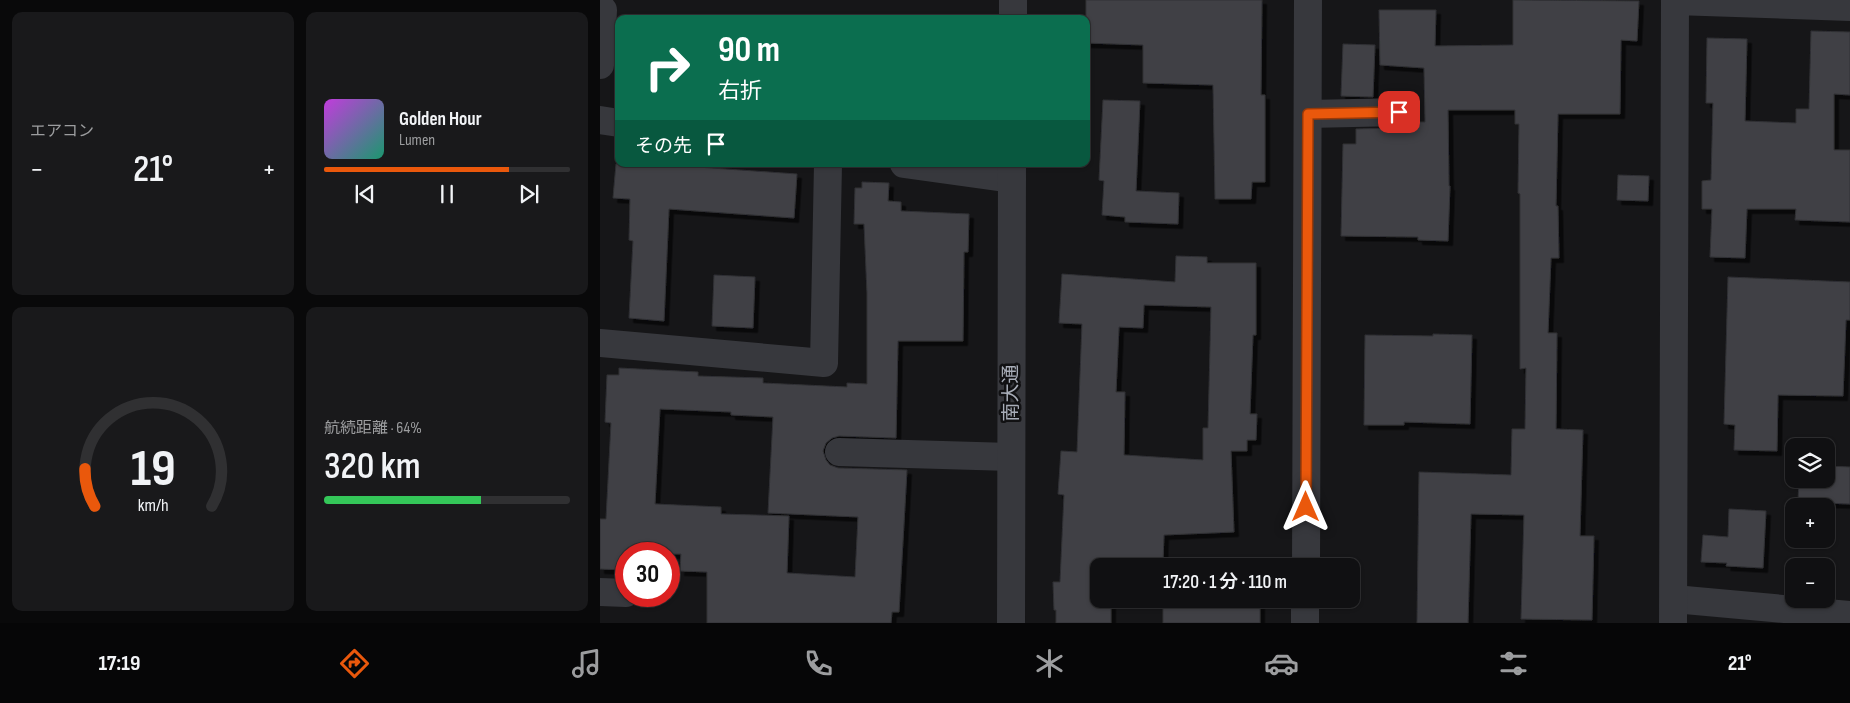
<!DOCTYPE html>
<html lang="ja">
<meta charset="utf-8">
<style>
body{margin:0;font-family:"Sofia Sans Condensed","Noto Sans JP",sans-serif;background:#19191b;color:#f1f3f6;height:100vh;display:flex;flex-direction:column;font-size:19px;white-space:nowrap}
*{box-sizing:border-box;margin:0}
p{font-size:16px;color:#9c9d9f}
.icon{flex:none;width:28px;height:28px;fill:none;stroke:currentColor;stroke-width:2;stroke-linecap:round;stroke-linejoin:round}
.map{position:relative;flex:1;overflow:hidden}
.sheet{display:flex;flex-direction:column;gap:12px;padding:12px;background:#09090a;width:600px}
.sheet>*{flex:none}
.guide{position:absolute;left:15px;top:15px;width:475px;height:152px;border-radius:10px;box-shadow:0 1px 4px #0004,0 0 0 1px #303032;background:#0b6e4f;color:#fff;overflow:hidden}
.fabs{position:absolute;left:1185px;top:438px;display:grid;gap:10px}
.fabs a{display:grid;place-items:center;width:50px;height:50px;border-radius:10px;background:#101012;box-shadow:0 1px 4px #0004,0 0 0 1px #303032;font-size:25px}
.speed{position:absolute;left:15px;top:542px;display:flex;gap:10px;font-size:25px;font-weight:700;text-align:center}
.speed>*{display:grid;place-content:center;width:65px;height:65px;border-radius:50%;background:#101012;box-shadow:0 1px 4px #0004,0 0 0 1px #303032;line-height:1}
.speed .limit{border:8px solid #d22;background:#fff;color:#111}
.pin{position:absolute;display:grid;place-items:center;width:42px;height:42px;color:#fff;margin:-21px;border-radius:10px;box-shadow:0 2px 8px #0006}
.me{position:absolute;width:55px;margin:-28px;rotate:0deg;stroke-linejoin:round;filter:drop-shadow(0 0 4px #0008)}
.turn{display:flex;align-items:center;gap:18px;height:105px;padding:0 20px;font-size:22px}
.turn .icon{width:65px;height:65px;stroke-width:2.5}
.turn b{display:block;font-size:35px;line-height:42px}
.then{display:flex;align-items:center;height:48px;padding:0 20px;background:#0003;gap:10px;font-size:19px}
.big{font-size:38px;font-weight:600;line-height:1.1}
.sheet .widget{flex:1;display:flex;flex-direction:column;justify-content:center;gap:8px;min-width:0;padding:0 18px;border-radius:10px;background:#19191b}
.sheet .dial{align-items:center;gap:0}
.dial svg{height:130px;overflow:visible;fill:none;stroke:#303032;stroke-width:7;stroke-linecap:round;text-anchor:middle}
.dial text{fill:#f1f3f6;stroke:none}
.song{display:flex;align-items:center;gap:15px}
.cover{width:60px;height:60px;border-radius:8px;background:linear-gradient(135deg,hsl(290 70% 55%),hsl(160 70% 35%))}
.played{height:5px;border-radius:2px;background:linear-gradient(90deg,#ea580c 75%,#303032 75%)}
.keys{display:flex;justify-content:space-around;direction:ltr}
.heat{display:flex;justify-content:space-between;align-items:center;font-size:28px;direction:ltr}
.charge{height:8px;border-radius:4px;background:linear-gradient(90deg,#34c759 64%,#303032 0)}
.sheet .tiles{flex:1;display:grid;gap:12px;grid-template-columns:repeat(2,1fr)}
.trip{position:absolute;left:490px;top:558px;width:270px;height:50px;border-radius:10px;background:#101012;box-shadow:0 1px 4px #0004,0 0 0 1px #303032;font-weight:600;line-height:50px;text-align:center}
.menu{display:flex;height:80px;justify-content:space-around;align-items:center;background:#060607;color:#9c9d9f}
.menu .icon{width:35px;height:35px}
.menu .selected{color:#ea580c}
.menu b{font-size:22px;color:#f1f3f6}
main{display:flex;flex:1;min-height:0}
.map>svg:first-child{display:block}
.building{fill:#404145;stroke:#303034;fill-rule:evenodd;filter:url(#shadow)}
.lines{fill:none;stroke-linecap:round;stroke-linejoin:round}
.minor{stroke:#37383d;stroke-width:28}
.route-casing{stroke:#983908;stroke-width:12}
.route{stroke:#ea580c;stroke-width:9}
.labels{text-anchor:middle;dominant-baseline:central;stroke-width:5;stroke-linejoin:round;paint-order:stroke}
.street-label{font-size:19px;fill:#a8adb8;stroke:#111113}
</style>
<main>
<section class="sheet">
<div class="tiles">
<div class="widget"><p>エアコン</p>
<div class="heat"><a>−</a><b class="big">21°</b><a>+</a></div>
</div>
<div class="widget">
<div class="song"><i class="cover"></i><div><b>Golden Hour</b><p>Lumen</p></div></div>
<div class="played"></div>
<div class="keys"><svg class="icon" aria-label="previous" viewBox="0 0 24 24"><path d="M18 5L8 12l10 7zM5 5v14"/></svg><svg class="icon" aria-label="pause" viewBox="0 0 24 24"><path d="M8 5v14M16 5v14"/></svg><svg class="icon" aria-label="next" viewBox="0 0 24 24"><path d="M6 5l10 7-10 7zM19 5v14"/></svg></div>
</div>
<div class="widget dial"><svg viewBox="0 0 100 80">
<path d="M14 69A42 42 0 1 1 86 69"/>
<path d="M14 69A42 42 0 0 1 8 46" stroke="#ea580c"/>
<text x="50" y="56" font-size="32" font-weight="700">19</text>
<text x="50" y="72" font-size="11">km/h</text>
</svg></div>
<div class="widget"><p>航続距離 · 64%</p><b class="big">320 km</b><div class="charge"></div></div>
</div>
</section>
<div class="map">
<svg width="1250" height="623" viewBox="0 0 1250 623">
<defs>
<filter id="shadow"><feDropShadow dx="4.5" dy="4.5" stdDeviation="0" flood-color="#0009"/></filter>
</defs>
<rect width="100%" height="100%" fill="#161618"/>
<g class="building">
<polygon points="486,0 662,0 661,95 665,95 665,182 652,182 651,199 615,199 613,85 543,83 543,45 486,43"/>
<polygon points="913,0 1039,1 1037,41 1021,40 1020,114 958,114 956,206 958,206 959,258 951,258 948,333 957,333 956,429 983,430 980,536 994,536 992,620 921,619 924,515 871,514 868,623 817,623 819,472 911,475 912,429 925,429 926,368 920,369 920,194 918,193 919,124 915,124 915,110 848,110 849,186 850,186 848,241 818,240 818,237 741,236 743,144 756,144 756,129 799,128 807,126 810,122 825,122 824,68 780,65 779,10 836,10 835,46 913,45"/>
<polygon points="1211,31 1250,32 1250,95 1234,94 1234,150 1250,150 1250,222 1195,220 1196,209 1147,209 1145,258 1110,257 1112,209 1102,209 1102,181 1111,180 1113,103 1106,103 1107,38 1147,39 1145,121 1196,123 1196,109 1209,109"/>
<polygon points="743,44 775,45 773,97 741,96"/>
<polygon points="503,100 540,101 536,191 579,193 578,224 525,222 525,217 502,215 504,181 499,180"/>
<polygon points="16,164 83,164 83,166 197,174 194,218 69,209 64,321 29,318 33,241 29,240 30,199 13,198"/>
<polygon points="1018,175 1049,176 1048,201 1017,200"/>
<path d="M262 182 289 183 288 201 301 202V211L369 214 368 252H364L363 341H298L296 438 239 436 232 438 226 443 223 451 226 460 230 465 238 468 307 470 299 612H292L291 623H107V572L80 571 81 554H26V570L0 569V519H6L11 423 5 422 7 375H19V368L98 372V376L163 378V383L247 387V383L267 384V294L264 224H254L255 188H262ZM60 409 131 412V415L173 417 168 513 258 517 255 577 187 573 189 516 121 514V507L55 504Z"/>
<path d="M576 256 607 257V263H656V335H653L650 414H657L656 440H647V451H631L634 532 564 535 563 562 510 559V566H499V599H511V623H456V610H454L453 582H460L464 495 458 494 461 451 477 452 482 324 459 323 462 274 575 282ZM544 305 611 307 608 428H603V460L524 455 525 392H516L519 327 543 328Z"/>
<polygon points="114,275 155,277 153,328 112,326"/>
<polygon points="1128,277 1250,282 1250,320 1246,320 1243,396 1178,395 1177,451 1134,450 1135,425 1124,424"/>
<polygon points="833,334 872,335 870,424 804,422 804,425 764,425 765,335 833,336"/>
<polygon points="1226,466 1250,467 1250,504 1198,502 1199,479 1226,479"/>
<polygon points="1129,509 1166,511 1163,568 1126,566 1127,563 1101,562 1103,535 1128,537"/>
<rect x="563" y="599" width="97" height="24"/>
</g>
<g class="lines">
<g class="minor">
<polyline points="413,19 413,0"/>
<polyline points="0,65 3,10"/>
<polyline points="708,114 799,112"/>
<polyline points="0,120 19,123"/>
<polyline points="304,164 412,179"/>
<polyline points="0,343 224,363 228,164"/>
<polyline points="239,452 411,457"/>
<polyline points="706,566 708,0"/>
<polyline points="0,592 26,593"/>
<polyline points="1074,599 1250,615"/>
<polyline points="411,623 412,164"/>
<polyline points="705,623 705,599"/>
<polyline points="1073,623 1075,1 1250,7"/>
</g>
</g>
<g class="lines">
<g class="route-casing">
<polyline id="route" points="706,507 708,114 799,112"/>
</g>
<use href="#route" class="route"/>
</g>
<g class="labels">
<g class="street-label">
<text transform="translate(411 393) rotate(-90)">南大通</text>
</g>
</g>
</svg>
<div class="fabs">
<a><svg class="icon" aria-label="layers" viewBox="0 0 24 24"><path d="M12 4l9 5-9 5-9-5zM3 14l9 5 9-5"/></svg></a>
<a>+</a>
<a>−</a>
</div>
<div class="speed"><div class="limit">30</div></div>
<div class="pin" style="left:799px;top:112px;background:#d93025"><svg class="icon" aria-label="arrive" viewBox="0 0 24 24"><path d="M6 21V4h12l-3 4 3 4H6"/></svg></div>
<svg class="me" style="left:706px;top:507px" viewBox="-20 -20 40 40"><path d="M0-17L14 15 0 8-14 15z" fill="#ea580c" stroke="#fff" stroke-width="4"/></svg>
<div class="trip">17:20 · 1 分 · 110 m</div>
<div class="guide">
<div class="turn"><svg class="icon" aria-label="right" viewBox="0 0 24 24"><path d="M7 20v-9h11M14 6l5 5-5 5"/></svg><div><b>90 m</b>右折</div></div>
<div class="then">その先<svg class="icon" aria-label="arrive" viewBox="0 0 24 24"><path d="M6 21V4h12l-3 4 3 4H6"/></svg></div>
</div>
</div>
</main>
<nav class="menu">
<b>17:19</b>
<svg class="icon selected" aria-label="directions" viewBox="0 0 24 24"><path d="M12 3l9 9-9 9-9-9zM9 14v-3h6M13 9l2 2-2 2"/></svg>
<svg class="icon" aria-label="music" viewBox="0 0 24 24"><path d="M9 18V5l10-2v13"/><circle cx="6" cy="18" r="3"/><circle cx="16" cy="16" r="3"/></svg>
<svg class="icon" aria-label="phone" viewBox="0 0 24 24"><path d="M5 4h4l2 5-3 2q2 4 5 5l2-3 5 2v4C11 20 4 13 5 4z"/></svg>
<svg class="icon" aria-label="climate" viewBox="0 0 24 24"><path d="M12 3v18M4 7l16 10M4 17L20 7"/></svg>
<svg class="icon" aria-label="car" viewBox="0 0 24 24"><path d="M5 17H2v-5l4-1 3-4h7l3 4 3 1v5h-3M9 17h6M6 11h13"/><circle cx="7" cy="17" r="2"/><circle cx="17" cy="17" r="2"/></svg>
<svg class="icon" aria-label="filters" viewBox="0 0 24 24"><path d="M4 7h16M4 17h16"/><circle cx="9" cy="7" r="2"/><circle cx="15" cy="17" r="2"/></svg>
<b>21°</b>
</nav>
